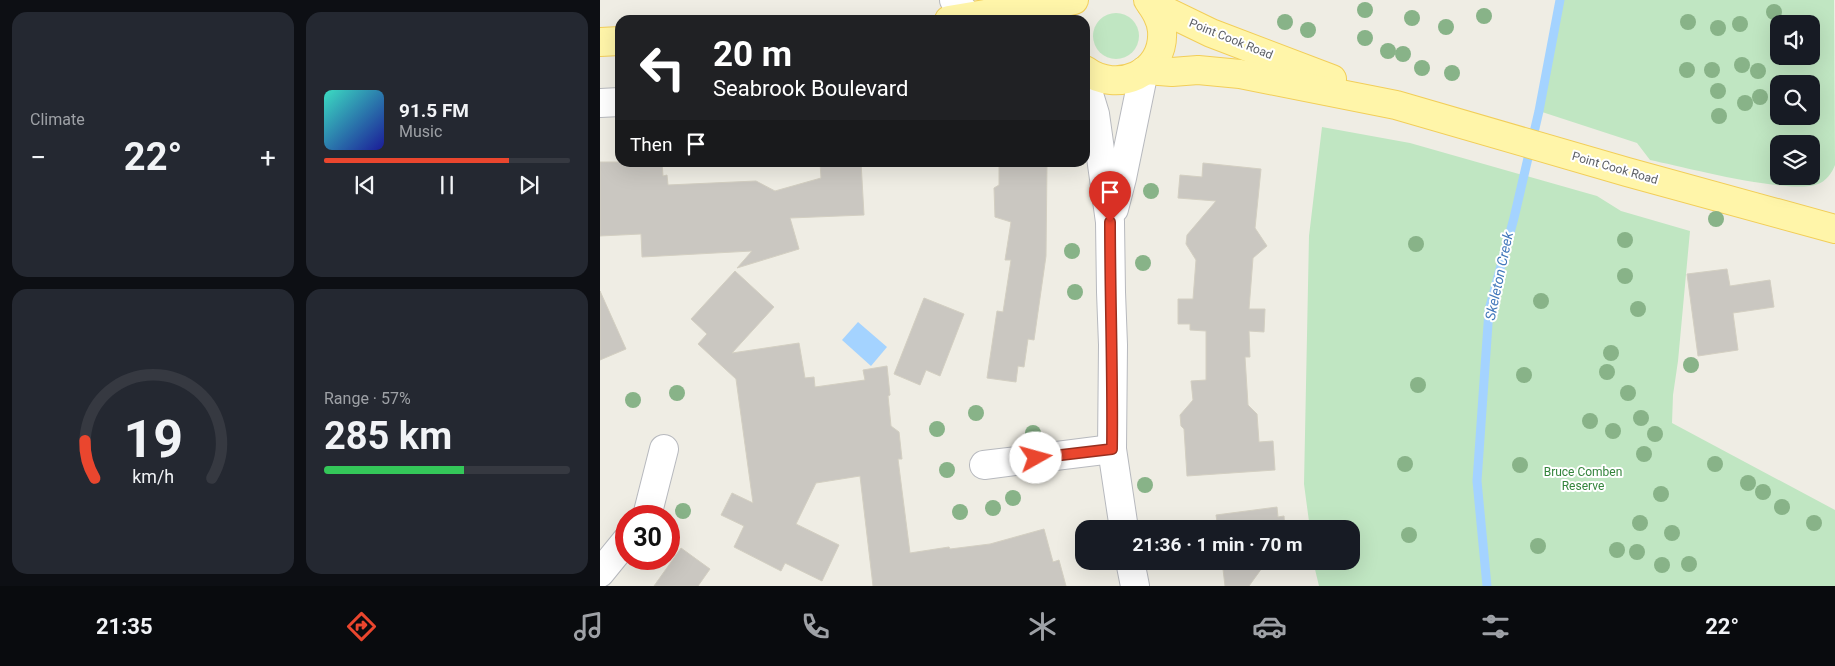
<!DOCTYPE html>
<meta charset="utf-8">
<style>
body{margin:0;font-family:Roboto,sans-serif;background:#242831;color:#f1f3f6;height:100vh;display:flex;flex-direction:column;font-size:19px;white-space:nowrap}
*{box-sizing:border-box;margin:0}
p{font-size:16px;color:#9ea1a6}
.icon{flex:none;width:28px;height:28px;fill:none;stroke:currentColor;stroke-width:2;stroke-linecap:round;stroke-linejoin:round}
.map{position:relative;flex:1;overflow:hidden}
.sheet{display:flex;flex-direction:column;gap:12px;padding:12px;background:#0d0f14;width:600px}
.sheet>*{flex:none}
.guide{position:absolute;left:15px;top:15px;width:475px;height:152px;border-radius:15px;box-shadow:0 5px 20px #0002;background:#202124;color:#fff;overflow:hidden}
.tools{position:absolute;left:1170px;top:15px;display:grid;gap:10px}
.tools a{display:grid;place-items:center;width:50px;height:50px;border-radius:10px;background:#171b24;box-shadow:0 5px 20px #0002;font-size:25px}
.speed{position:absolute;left:15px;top:505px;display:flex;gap:10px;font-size:25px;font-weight:700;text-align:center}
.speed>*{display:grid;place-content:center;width:65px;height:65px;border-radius:50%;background:#171b24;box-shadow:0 5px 20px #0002;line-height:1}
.speed .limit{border:8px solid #d22;background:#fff;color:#111}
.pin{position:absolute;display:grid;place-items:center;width:42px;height:42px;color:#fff;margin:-51px -21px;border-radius:50% 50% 50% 0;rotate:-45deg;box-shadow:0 0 5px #0007}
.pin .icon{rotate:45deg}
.me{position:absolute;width:55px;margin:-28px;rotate:83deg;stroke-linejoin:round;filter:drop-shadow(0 0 4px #0008)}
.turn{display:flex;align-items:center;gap:18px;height:105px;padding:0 15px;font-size:22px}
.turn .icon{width:65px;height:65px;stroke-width:2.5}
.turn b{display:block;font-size:35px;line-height:42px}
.then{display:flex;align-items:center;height:48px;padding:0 15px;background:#0003;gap:10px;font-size:19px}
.big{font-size:38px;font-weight:700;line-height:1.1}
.sheet .tile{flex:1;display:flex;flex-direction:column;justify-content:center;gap:8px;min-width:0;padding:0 18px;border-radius:15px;background:#242831}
.sheet .dial{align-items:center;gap:0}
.dial svg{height:130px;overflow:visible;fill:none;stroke:#363941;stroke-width:7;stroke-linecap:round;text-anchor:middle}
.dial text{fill:#f1f3f6;stroke:none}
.song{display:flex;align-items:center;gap:15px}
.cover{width:60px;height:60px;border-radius:8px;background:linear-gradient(135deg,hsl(170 70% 55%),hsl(240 70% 35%))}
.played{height:5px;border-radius:2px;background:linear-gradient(90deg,#ea462e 75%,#363941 75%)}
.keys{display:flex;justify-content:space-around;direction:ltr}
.heat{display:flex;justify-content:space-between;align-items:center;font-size:28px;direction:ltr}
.charge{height:8px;border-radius:4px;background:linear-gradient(90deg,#34c759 57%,#363941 0)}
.sheet .tiles{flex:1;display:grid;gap:12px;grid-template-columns:repeat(2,1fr)}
.trip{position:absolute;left:475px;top:520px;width:285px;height:50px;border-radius:15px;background:#171b24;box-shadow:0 5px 20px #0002;font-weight:700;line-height:50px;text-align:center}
.menu{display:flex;height:80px;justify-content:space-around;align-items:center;background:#090b0e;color:#9ea1a6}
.menu .icon{width:35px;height:35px}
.menu .on{color:#ea462e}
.menu b{font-size:22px;color:#f1f3f6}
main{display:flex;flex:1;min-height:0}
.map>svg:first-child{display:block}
.green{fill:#c0e6c2;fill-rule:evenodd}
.water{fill:#a4d3ff}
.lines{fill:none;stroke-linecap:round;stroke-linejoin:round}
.stream{stroke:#a4d3ff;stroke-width:9}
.building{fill:#cac7c1;stroke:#d3cfc2}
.minor-casing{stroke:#b7b9be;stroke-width:30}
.major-casing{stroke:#f2ce59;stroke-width:30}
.minor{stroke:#fff;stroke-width:28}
.major{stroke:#fff5a9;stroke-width:28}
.tree{fill:#88b388}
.route-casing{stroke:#982e1e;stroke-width:12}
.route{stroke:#ea462e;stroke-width:9}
.labels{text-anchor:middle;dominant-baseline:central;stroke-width:4;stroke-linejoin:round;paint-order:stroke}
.street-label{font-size:12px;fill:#5c5f65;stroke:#fff}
.park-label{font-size:12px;fill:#34843c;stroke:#fff}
.water-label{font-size:14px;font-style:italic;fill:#4278bb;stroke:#fff}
</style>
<main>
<section class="sheet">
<div class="tiles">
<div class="tile"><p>Climate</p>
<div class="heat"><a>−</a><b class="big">22°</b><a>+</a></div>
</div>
<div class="tile">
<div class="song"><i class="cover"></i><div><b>91.5 FM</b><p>Music</p></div></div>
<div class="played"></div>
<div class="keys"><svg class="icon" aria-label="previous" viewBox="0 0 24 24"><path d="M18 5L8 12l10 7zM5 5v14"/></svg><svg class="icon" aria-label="pause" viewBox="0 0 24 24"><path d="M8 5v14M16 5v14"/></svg><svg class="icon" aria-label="next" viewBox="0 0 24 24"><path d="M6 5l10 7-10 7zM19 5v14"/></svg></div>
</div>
<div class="tile dial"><svg viewBox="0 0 100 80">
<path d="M14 69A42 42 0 1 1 86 69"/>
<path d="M14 69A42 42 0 0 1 8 46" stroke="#ea462e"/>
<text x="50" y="56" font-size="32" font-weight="700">19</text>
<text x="50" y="72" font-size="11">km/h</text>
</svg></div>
<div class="tile"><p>Range · 57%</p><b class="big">285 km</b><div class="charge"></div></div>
</div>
</section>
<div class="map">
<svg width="1235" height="586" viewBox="0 0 1235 586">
<rect width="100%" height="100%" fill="#efede4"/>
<g class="green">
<path d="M960 0H1234L1235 165C1232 173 1226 181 1218 184 1189 195 1084 167 1050 160L1037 143 939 111ZM1179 24H1211V56H1179ZM1179 84H1211V116H1179ZM1179 144H1211V176H1179Z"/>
<circle cx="516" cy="36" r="23"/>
<polygon points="722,127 810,143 997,196 1021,211 1090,231 1078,361 1073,395 1072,423 1235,510 1235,586 719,586 713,561 751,561 751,529 710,529 704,484 709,236"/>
</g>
<polygon class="water" points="258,322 287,347 271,366 242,340"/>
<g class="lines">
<polyline class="stream" points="887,586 877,481 889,310 914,218 939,111 960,0"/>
</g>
<g class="building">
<polygon points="0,162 62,162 63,176 67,175 68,185 156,181 175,191 221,178 220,162 261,162 264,215 190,218 199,249 137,268 152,251 42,257 41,234 0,236"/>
<polygon points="399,162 447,162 446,256 434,340 428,339 424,367 418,366 416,382 387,378 397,311 403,312 411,260 405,260 411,222 395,217 394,188 399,185"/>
<polygon points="603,163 661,169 655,228 667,246 653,258 649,309 665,309 664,332 649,331 650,357 645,357 648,405 657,414 659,442 673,441 675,470 587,476 584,429 581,426 580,415 593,400 591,381 606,380 606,331 590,330 590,324 578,324 578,299 593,299 596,260 586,244 587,235 616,201 578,198 580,175 602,177"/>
<polygon points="1127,269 1130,286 1170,280 1174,307 1133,313 1138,350 1098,356 1087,274"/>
<polygon points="135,271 174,307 132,353 199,343 205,378 214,377 215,387 265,380 263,370 287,366 290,395 288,396 291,426 299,432 302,459 298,459 310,553 349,547 350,549 390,544 444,529 453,562 459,560 466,586 273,586 260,476 216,483 196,524 239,545 222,581 185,563 181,571 134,547 144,526 121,515 132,493 153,503 136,379 98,344 107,334 91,319"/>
<polygon points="0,291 26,349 0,360"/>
<polygon points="324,298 364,314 340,376 326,370 320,385 294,374"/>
<polygon points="677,507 678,517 684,516 685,529 618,529 616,515"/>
<polygon points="81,548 110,569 98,586 54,586"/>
<polygon points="622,561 667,561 649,586 625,586"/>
</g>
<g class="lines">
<g class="minor-casing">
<g id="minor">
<polyline points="354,0 369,17"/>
<polyline points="485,81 495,114 510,222 511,292 513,345 512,449 524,529"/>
<polyline points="0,103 20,102"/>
<polyline points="514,209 522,178 544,71"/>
<polyline points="384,465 512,449"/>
<polyline points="47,516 64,449"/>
<polyline points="530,561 535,586"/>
<polyline points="0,573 26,541"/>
</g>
</g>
<g class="major-casing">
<g id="major">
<polyline points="551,4 611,33 732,79"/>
<polyline points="349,20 385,14 427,10 474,0"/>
<polyline points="0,42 20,41"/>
<path d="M485 70C517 94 565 74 562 31 561 19 555 10 548 0"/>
<polyline points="546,70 572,72 598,70 640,74 796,105 1027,172 1235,229"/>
</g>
</g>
<use href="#minor" class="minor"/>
<use href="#major" class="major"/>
</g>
<g class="tree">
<circle cx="765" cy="10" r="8"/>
<circle cx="1174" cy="12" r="8"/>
<circle cx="884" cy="16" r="8"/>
<circle cx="812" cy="18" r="8"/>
<circle cx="685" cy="22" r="8"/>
<circle cx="1088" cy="22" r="8"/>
<circle cx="1140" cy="24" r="8"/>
<circle cx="846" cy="27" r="8"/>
<circle cx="1118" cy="28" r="8"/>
<circle cx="708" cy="30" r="8"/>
<circle cx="765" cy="38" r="8"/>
<circle cx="788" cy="51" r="8"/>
<circle cx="803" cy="54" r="8"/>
<circle cx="1142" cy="65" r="8"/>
<circle cx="822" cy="68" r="8"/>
<circle cx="1087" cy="70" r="8"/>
<circle cx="1112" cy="70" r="8"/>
<circle cx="1158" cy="71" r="8"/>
<circle cx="852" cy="73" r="8"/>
<circle cx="1118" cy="91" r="8"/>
<circle cx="1160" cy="97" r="8"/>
<circle cx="1145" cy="103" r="8"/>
<circle cx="1119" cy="116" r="8"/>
<circle cx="551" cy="191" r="8"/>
<circle cx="1116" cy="219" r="8"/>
<circle cx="1025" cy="240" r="8"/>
<circle cx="816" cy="244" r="8"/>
<circle cx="472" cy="251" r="8"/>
<circle cx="543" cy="263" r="8"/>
<circle cx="1025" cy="276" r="8"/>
<circle cx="475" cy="292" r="8"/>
<circle cx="941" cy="301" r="8"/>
<circle cx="1038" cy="309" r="8"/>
<circle cx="1011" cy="353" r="8"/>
<circle cx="1091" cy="365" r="8"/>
<circle cx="1007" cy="372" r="8"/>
<circle cx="924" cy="375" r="8"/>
<circle cx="818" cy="385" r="8"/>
<circle cx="77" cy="393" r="8"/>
<circle cx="1028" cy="393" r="8"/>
<circle cx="33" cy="400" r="8"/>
<circle cx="376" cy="413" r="8"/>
<circle cx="1041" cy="418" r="8"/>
<circle cx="990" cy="421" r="8"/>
<circle cx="337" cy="429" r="8"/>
<circle cx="1013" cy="431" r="8"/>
<circle cx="433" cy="433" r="8"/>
<circle cx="1055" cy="434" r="8"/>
<circle cx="1044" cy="454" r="8"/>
<circle cx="805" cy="464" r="8"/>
<circle cx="1115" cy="464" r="8"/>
<circle cx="920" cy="465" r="8"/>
<circle cx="347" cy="470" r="8"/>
<circle cx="1148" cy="483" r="8"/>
<circle cx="545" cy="485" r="8"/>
<circle cx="1163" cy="492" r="8"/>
<circle cx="1061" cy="494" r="8"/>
<circle cx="413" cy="498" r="8"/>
<circle cx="1182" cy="507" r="8"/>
<circle cx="393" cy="508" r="8"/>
<circle cx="83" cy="511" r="8"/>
<circle cx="360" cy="512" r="8"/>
<circle cx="1040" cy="523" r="8"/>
<circle cx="1214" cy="523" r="8"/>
<circle cx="1072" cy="533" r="8"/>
<circle cx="809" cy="535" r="8"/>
<circle cx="938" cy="546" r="8"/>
<circle cx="1017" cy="550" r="8"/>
<circle cx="1037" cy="552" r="8"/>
<circle cx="1089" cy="564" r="8"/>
<circle cx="1062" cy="565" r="8"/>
</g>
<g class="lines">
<g class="route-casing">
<path id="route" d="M436 458 512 449C513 374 510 298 510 222"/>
</g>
<use href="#route" class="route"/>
</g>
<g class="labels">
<g class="street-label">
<text transform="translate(631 39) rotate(22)">Point Cook Road</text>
<text transform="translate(1015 168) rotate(16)">Point Cook Road</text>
</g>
<g class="park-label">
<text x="983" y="472">Bruce Comben<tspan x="983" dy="14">Reserve</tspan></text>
</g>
<g class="water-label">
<text transform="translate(899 276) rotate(-78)">Skeleton Creek</text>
</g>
</g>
</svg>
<div class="tools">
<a><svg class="icon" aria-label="sound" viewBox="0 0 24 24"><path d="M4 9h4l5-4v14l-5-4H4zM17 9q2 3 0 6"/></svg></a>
<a><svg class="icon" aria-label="search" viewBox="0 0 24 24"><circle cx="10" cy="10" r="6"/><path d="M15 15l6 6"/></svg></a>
<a><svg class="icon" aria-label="layers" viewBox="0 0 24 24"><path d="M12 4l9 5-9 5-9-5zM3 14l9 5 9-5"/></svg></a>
</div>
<div class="speed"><div class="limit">30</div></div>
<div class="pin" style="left:510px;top:222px;background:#d93025"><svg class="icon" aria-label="arrive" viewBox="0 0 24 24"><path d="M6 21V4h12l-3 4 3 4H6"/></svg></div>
<svg class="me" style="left:436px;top:458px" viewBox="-20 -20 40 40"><circle r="19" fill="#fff"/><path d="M0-13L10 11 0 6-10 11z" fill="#ea462e"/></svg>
<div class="trip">21:36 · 1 min · 70 m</div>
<div class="guide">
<div class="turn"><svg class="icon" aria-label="left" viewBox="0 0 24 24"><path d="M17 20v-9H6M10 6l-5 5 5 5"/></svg><div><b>20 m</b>Seabrook Boulevard</div></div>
<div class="then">Then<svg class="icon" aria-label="arrive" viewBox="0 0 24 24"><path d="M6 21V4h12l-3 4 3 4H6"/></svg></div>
</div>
</div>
</main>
<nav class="menu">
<b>21:35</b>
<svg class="icon on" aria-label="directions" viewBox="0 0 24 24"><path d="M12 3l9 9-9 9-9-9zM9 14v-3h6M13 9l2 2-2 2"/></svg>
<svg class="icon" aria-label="music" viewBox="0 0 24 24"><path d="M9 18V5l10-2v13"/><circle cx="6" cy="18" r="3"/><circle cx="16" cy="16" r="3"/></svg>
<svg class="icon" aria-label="phone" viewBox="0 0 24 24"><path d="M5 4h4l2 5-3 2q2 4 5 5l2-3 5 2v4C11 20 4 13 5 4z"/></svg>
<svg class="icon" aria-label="climate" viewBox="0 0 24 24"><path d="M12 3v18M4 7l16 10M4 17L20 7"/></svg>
<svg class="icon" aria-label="car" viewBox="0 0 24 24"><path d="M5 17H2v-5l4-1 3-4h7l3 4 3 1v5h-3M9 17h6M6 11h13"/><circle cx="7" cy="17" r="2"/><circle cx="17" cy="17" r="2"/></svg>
<svg class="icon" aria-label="filters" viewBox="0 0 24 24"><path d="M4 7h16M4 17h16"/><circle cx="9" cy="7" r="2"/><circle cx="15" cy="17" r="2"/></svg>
<b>22°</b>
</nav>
